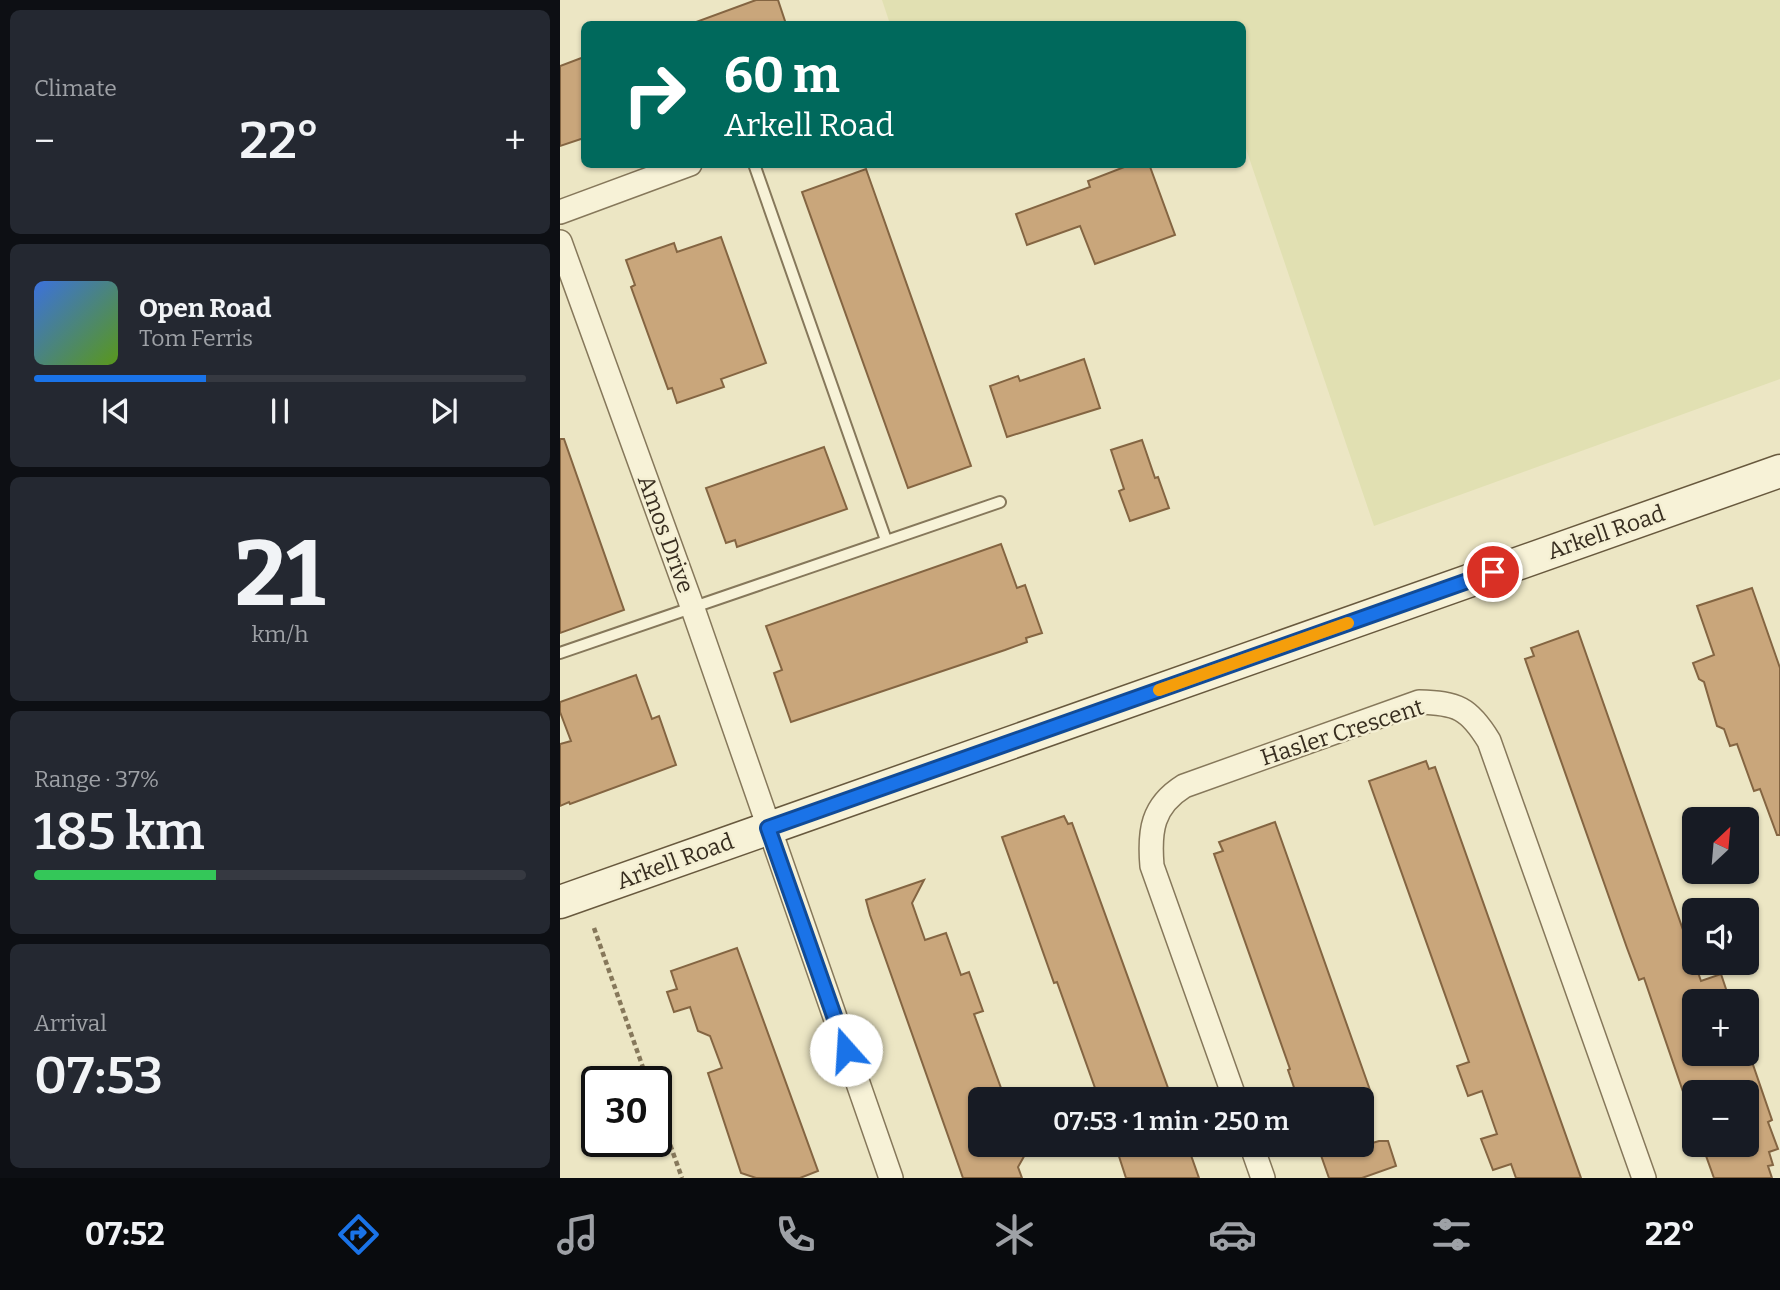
<!DOCTYPE html>
<meta charset="utf-8">
<style>
body{margin:0;font-family:Bitter,serif;background:#242831;color:#f1f3f6;height:100vh;display:flex;flex-direction:column;font-size:26px;white-space:nowrap}
*{box-sizing:border-box;margin:0}
p{font-size:23px;color:#9ea1a6}
.icon{flex:none;width:38px;height:38px;fill:none;stroke:currentColor;stroke-width:2;stroke-linecap:round;stroke-linejoin:round}
.map{position:relative;flex:1;overflow:hidden}
.details{display:flex;flex-direction:column;gap:10px;padding:10px;background:#0d0f14;width:560px}
.details>*{flex:none}
.top-card{position:absolute;left:21px;top:21px;width:665px;height:147px;border-radius:10px;box-shadow:0 2px 5px #0004;background:#00695c;color:#fff;overflow:hidden}
.needle{width:46px;rotate:26deg}
.controls{position:absolute;left:1122px;top:807px;display:grid;gap:14px}
.controls a{display:grid;place-items:center;width:77px;height:77px;border-radius:10px;background:#171b24;box-shadow:0 2px 5px #0004;font-size:35px}
.speed{position:absolute;left:21px;top:1066px;display:flex;gap:14px;font-size:35px;font-weight:700;text-align:center}
.speed>*{display:grid;place-content:center;width:91px;height:91px;border-radius:50%;background:#171b24;box-shadow:0 2px 5px #0004;line-height:1}
.speed .limit{border:4px solid #111;border-radius:10px;background:#fff;color:#111}
.pin{position:absolute;display:grid;place-items:center;width:60px;height:60px;color:#fff;margin:-30px;border:4px solid #fff;border-radius:50%;box-shadow:0 2px 7px #0007}
.me{position:absolute;width:77px;margin:-38px;rotate:341deg;stroke-linejoin:round;filter:drop-shadow(0 0 5px #0008)}
.turn{display:flex;align-items:center;gap:24px;height:147px;padding:0 28px;font-size:32px}
.turn .icon{width:91px;height:91px;stroke-width:2.5}
.turn b{display:block;font-size:49px;line-height:60px}
.big{font-size:52px;font-weight:600;line-height:1.1}
.details .tile{flex:1;display:flex;flex-direction:column;justify-content:center;gap:10px;min-width:0;padding:0 24px;border-radius:10px;background:#242831}
.details .dial{align-items:center;gap:0}
.dial b{font-size:91px;line-height:1}
.song{display:flex;align-items:center;gap:21px}
.cover{width:84px;height:84px;border-radius:10px;background:linear-gradient(135deg,hsl(220 70% 55%),hsl(90 70% 35%))}
.played{height:7px;border-radius:4px;background:linear-gradient(90deg,#1a73e8 35%,#363941 35%)}
.keys{display:flex;justify-content:space-around;direction:ltr}
.heat{display:flex;justify-content:space-between;align-items:center;font-size:38px;direction:ltr}
.charge{height:10px;border-radius:5px;background:linear-gradient(90deg,#34c759 37%,#363941 0)}
.trip{position:absolute;left:408px;top:1087px;width:406px;height:70px;border-radius:10px;background:#171b24;box-shadow:0 2px 5px #0004;font-weight:600;line-height:70px;text-align:center}
.tab-bar{display:flex;height:112px;justify-content:space-around;align-items:center;background:#090b0e;color:#9ea1a6}
.tab-bar .icon{width:49px;height:49px}
.tab-bar .current{color:#1a73e8}
.tab-bar b{font-size:32px;color:#f1f3f6}
main{display:flex;flex:1;min-height:0}
.map>svg:first-child{display:block}
.farmland{fill:#e1e0b2}
.building{fill:#c9a67b;stroke:#846542;stroke-width:2}
.lines{fill:none;stroke-linecap:round;stroke-linejoin:round}
.service-casing{stroke:#86785b;stroke-width:14}
.minor-casing{stroke:#86785b;stroke-width:26}
.secondary-casing{stroke:#68593e;stroke-width:35}
.path{stroke:#86785b;stroke-width:4.5;stroke-dasharray:5 3.5;stroke-linecap:butt}
.service{stroke:#f7f2d7;stroke-width:10}
.minor{stroke:#f7f2d7;stroke-width:23}
.secondary{stroke:#f7f2d7;stroke-width:32}
.route-casing{stroke:#114b97;stroke-width:18}
.route{stroke:#1a73e8;stroke-width:12}
.slow{stroke:#f59e0b;stroke-width:12}
.labels{text-anchor:middle;dominant-baseline:central;stroke-width:5;stroke-linejoin:round;paint-order:stroke}
.street-label{font-size:23px;fill:#372d1f;stroke:#f4efd3}
</style>
<main>
<section class="details">
<div class="tile"><p>Climate</p>
<div class="heat"><a>−</a><b class="big">22°</b><a>+</a></div>
</div>
<div class="tile">
<div class="song"><i class="cover"></i><div><b>Open Road</b><p>Tom Ferris</p></div></div>
<div class="played"></div>
<div class="keys"><svg class="icon" aria-label="previous" viewBox="0 0 24 24"><path d="M18 5L8 12l10 7zM5 5v14"/></svg><svg class="icon" aria-label="pause" viewBox="0 0 24 24"><path d="M8 5v14M16 5v14"/></svg><svg class="icon" aria-label="next" viewBox="0 0 24 24"><path d="M6 5l10 7-10 7zM19 5v14"/></svg></div>
</div>
<div class="tile dial"><b>21</b><p>km/h</p></div>
<div class="tile"><p>Range · 37%</p><b class="big">185 km</b><div class="charge"></div></div>
<div class="tile"><p>Arrival</p><b class="big">07:53</b></div>
</section>
<div class="map">
<svg width="1220" height="1178" viewBox="0 0 1220 1178">
<rect width="100%" height="100%" fill="#ece6c4"/>
<polygon class="farmland" points="322,0 1220,0 1220,379 814,526 683,140 682,24 330,24"/>
<g class="building">
<polygon points="196,0 218,0 226,24 137,24 136,22"/>
<polygon points="24,57 24,138 0,146 0,66"/>
<polygon points="572,164 589,164 615,235 535,264 520,226 467,245 456,214 530,187 528,181"/>
<polygon points="306,169 411,466 348,488 242,192"/>
<polygon points="161,237 206,363 161,379 164,387 117,403 112,388 108,389 71,287 75,285 66,260 114,243 117,252"/>
<polygon points="524,359 540,408 447,437 430,386 458,376 460,381"/>
<polygon points="0,439 4,439 64,610 0,633"/>
<polygon points="582,440 595,478 598,477 609,508 570,521 559,491 564,489 551,450"/>
<polygon points="264,447 287,509 177,547 175,540 166,543 146,488"/>
<polygon points="441,544 457,588 465,585 482,633 466,638 467,642 445,650 231,722 214,673 222,670 206,626"/>
<polygon points="1192,588 1220,668 1220,835 1217,835 1200,789 1194,791 1177,744 1170,746 1164,729 1157,726 1144,682 1139,679 1133,663 1154,655 1137,606"/>
<polygon points="1018,631 1141,981 1161,974 1170,1001 1134,1001 1134,1054 1184,1054 1186,1062 1186,1057 1190,1056 1212,1120 1208,1122 1218,1149 1209,1152 1213,1165 1208,1166 1212,1178 1154,1178 1145,1153 1169,1144 1186,1144 1186,1092 1134,1092 1134,1112 1130,1112 1084,978 1079,980 1067,948 965,659 974,656 971,648"/>
<polygon points="76,675 92,719 99,716 116,765 10,804 9,802 0,806 0,744 11,741 0,712 0,702"/>
<polygon points="866,761 869,769 875,767 1021,1178 956,1178 951,1164 933,1170 921,1139 937,1134 922,1091 908,1096 897,1066 909,1062 809,781"/>
<polygon points="504,816 508,824 512,823 612,1099 539,1099 497,982 494,983 442,837"/>
<polygon points="715,822 810,1090 798,1094 800,1099 738,1099 728,1070 730,1069 654,854 663,851 659,842"/>
<polygon points="364,880 352,903 365,940 386,933 401,975 409,972 423,1011 414,1014 445,1099 414,1099 420,1116 420,1144 471,1144 458,1167 462,1178 403,1178 310,915 306,900"/>
<polygon points="177,948 258,1171 240,1178 196,1178 181,1173 148,1073 162,1068 150,1036 138,1031 130,1007 114,1012 107,992 117,989 111,971"/>
<polygon points="819,1141 828,1141 836,1166 802,1178 769,1178 757,1144 809,1144"/>
<polygon points="555,1144 627,1144 639,1178 566,1178"/>
</g>
<g class="lines">
<g class="service-casing">
<g id="service">
<polyline points="194,164 326,540"/>
<polyline points="0,653 440,502"/>
</g>
</g>
<g class="minor-casing">
<g id="minor">
<polyline points="0,212 130,164"/>
<polyline points="0,242 132,606 331,1178"/>
<path d="M675 1099 592 866C589 831 592 806 624 786L859 702C897 703 909 708 929 741L1084 1178"/>
<polyline points="691,1144 703,1178"/>
</g>
</g>
<g class="secondary-casing">
<polyline id="secondary" points="0,902 1220,471"/>
</g>
<g class="path">
<polyline points="34,928 88,1082"/>
<polyline points="96,1105 122,1178"/>
</g>
<use href="#service" class="service"/>
<use href="#minor" class="minor"/>
<use href="#secondary" class="secondary"/>
</g>
<g class="lines">
<g class="route-casing">
<polyline id="route" points="286,1050 208,828 933,572"/>
</g>
<use href="#route" class="route"/>
<polyline class="slow" points="599,690 788,623"/>
</g>
<g class="labels">
<g class="street-label">
<text transform="translate(1046 532) rotate(-19)">Arkell Road</text>
<text transform="translate(106 534) rotate(70)">Amos Drive</text>
<text transform="translate(782 732) rotate(-18)">Hasler Crescent</text>
<text transform="translate(115 861) rotate(-20)">Arkell Road</text>
</g>
</g>
</svg>
<div class="controls">
<a><svg class="needle" viewBox="-14 -14 28 28"><path d="M0-13l5 13h-10z" fill="#e53935"/><path d="M0 13l5-13h-10z" fill="#9ea1a6"/></svg></a>
<a><svg class="icon" aria-label="sound" viewBox="0 0 24 24"><path d="M4 9h4l5-4v14l-5-4H4zM17 9q2 3 0 6"/></svg></a>
<a>+</a>
<a>−</a>
</div>
<div class="speed"><div class="limit">30</div></div>
<div class="pin" style="left:933px;top:572px;background:#d93025"><svg class="icon" aria-label="arrive" viewBox="0 0 24 24"><path d="M6 21V4h12l-3 4 3 4H6"/></svg></div>
<svg class="me" style="left:286px;top:1050px" viewBox="-20 -20 40 40"><circle r="19" fill="#fff"/><path d="M0-13L10 11 0 6-10 11z" fill="#1a73e8"/></svg>
<div class="trip">07:53 · 1 min · 250 m</div>
<div class="top-card">
<div class="turn"><svg class="icon" aria-label="right" viewBox="0 0 24 24"><path d="M7 20v-9h11M14 6l5 5-5 5"/></svg><div><b>60 m</b>Arkell Road</div></div>
</div>
</div>
</main>
<nav class="tab-bar">
<b>07:52</b>
<svg class="icon current" aria-label="directions" viewBox="0 0 24 24"><path d="M12 3l9 9-9 9-9-9zM9 14v-3h6M13 9l2 2-2 2"/></svg>
<svg class="icon" aria-label="music" viewBox="0 0 24 24"><path d="M9 18V5l10-2v13"/><circle cx="6" cy="18" r="3"/><circle cx="16" cy="16" r="3"/></svg>
<svg class="icon" aria-label="phone" viewBox="0 0 24 24"><path d="M5 4h4l2 5-3 2q2 4 5 5l2-3 5 2v4C11 20 4 13 5 4z"/></svg>
<svg class="icon" aria-label="climate" viewBox="0 0 24 24"><path d="M12 3v18M4 7l16 10M4 17L20 7"/></svg>
<svg class="icon" aria-label="car" viewBox="0 0 24 24"><path d="M5 17H2v-5l4-1 3-4h7l3 4 3 1v5h-3M9 17h6M6 11h13"/><circle cx="7" cy="17" r="2"/><circle cx="17" cy="17" r="2"/></svg>
<svg class="icon" aria-label="filters" viewBox="0 0 24 24"><path d="M4 7h16M4 17h16"/><circle cx="9" cy="7" r="2"/><circle cx="15" cy="17" r="2"/></svg>
<b>22°</b>
</nav>
